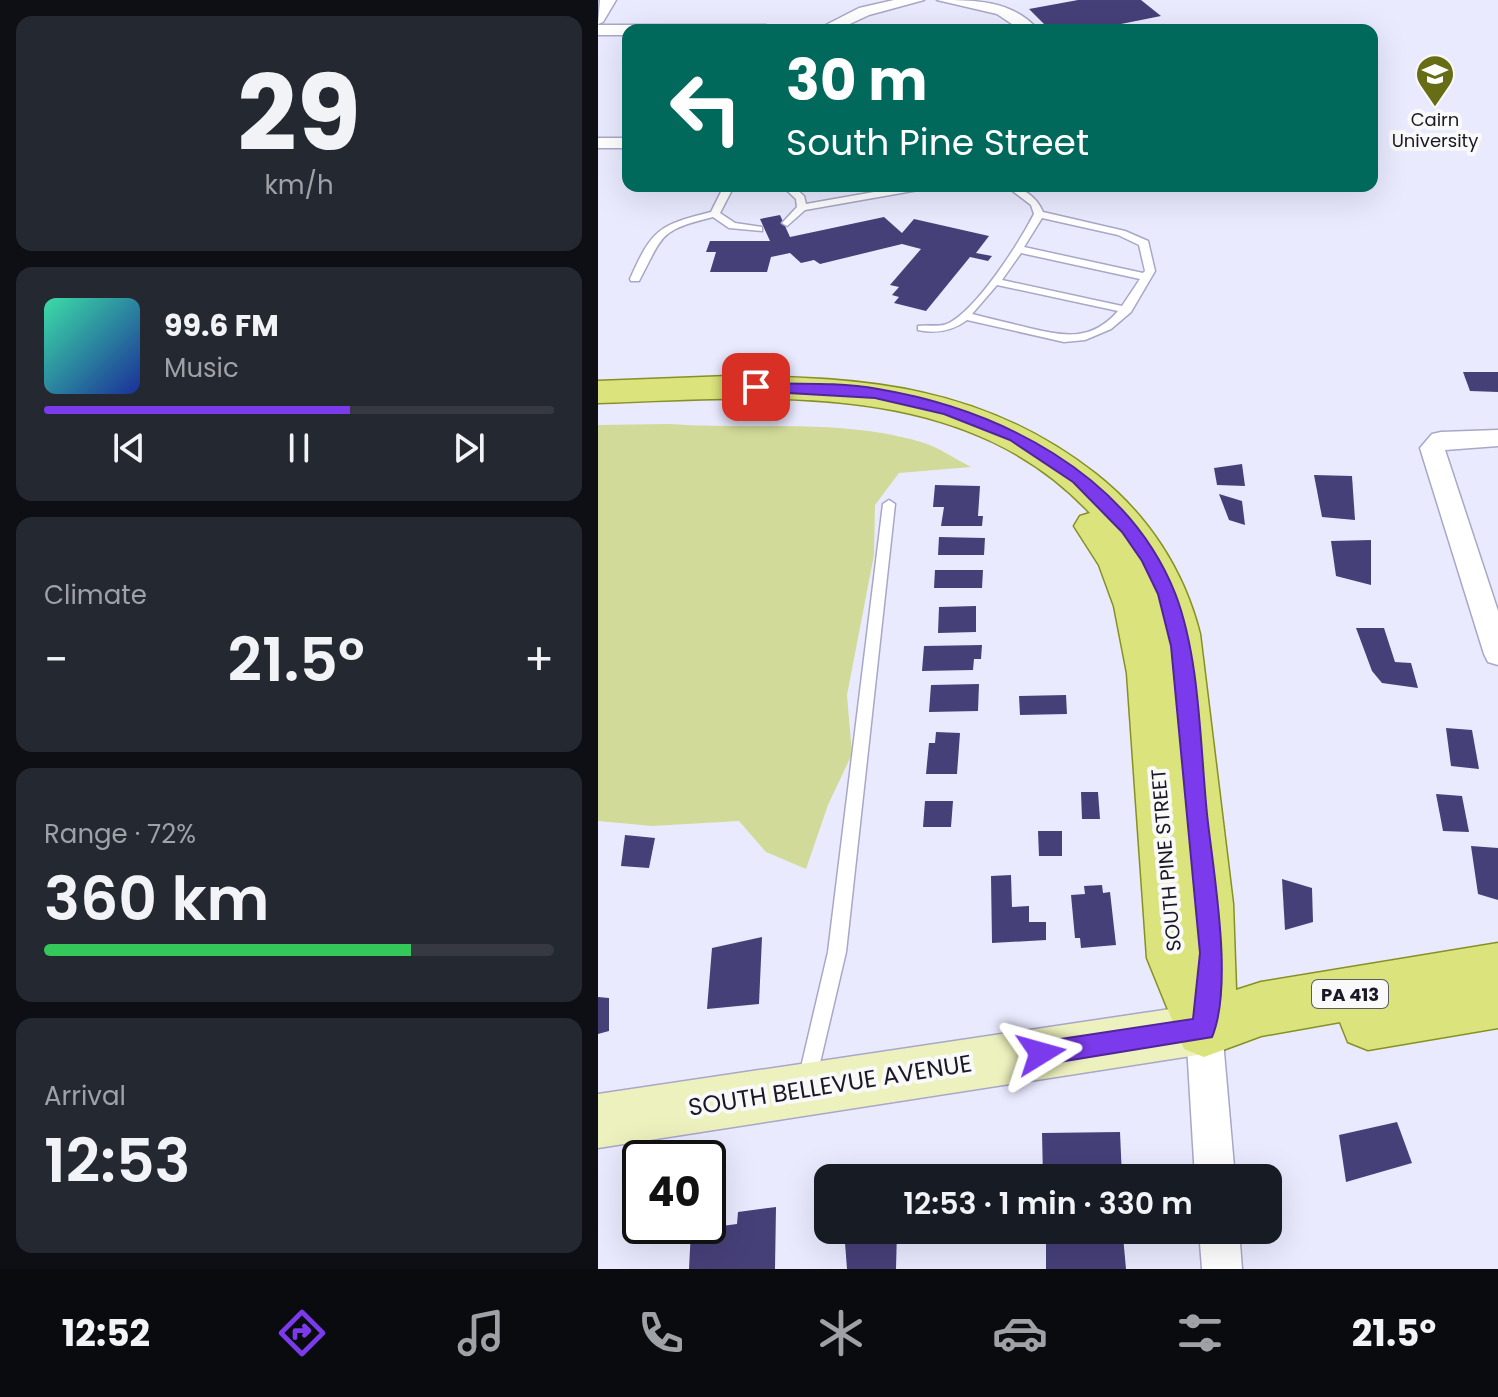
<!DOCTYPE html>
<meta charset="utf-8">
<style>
body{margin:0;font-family:Poppins,sans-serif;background:#242831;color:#f1f3f6;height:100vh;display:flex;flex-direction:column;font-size:30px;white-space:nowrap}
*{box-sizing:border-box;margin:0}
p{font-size:26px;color:#9ea1a6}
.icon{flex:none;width:44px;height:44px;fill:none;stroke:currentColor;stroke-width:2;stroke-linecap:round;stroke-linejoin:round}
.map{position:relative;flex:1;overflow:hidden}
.side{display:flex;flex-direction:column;gap:16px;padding:16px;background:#0d0f14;width:598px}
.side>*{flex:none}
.hud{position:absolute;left:24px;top:24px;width:756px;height:168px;border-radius:16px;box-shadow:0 8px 32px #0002;background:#00695c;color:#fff;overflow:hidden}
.speed{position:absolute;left:24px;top:1140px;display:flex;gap:16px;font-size:40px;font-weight:700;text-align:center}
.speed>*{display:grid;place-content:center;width:104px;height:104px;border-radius:50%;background:#171b24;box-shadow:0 8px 32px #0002;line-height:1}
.speed .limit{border:4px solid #111;border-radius:12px;background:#fff;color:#111}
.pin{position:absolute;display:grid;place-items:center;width:68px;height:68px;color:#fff;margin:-34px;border-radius:16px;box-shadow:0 4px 12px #0006}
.me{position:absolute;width:88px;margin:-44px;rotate:82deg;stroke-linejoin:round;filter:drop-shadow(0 0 6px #0008)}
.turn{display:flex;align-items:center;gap:28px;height:168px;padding:0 32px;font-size:36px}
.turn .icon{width:104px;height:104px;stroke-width:2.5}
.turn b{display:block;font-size:56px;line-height:68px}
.big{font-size:60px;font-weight:600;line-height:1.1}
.side .widget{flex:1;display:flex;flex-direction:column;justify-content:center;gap:12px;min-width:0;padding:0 28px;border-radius:16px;background:#242831}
.side .dial{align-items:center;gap:0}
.dial b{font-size:104px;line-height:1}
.song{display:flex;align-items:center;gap:24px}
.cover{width:96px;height:96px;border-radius:12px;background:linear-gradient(135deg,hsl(160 70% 55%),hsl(230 70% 35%))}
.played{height:8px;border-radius:4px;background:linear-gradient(90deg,#7c3aed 60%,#363941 60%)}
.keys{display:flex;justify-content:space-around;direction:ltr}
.heat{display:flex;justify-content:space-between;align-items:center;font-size:44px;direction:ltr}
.charge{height:12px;border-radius:6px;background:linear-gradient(90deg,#34c759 72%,#363941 0)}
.trip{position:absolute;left:216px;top:1164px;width:468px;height:80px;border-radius:16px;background:#171b24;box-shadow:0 8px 32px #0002;font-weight:600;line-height:80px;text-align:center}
.menu{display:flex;height:128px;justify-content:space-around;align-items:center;background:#090b0e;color:#9ea1a6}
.menu .icon{width:56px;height:56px}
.menu .current{color:#7c3aed}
.menu b{font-size:36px;color:#f1f3f6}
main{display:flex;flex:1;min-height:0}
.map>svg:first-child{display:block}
.green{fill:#d1da98}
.building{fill:#464079}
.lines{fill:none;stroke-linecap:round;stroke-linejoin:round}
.lane-casing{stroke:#a8a7c7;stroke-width:3}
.street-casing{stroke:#a8a7c7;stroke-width:3}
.secondary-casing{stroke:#a8a7c7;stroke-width:3}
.primary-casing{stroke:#879025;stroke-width:3}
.lane{fill:#fff;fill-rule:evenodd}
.street{fill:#fff;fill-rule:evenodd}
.secondary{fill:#edf1be;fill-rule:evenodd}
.primary{fill:#dae37c;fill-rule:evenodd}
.route{fill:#7c3aed;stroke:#51269a;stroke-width:2}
.labels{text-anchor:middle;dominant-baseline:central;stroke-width:8;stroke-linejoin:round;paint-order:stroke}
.far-poi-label{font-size:18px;fill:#191824;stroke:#f9f9f9}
.shield{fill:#f9f9f9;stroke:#5c5c64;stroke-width:2}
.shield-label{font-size:18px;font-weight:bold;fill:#191824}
.street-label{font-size:20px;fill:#191824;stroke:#f9f9f9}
.near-street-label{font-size:24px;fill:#191824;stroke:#f9f9f9}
</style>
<main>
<section class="side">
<div class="widget dial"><b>29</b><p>km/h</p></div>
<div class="widget">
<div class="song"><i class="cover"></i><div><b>99.6 FM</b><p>Music</p></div></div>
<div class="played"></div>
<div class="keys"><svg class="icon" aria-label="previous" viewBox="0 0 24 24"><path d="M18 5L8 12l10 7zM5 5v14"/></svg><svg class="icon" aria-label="pause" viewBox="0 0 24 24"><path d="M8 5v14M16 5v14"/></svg><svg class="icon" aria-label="next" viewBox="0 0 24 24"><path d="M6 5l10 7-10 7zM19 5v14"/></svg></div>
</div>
<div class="widget"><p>Climate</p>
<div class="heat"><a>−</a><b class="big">21.5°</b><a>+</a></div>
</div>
<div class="widget"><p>Range · 72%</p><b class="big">360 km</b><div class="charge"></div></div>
<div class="widget"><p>Arrival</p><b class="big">12:53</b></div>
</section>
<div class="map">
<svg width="900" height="1269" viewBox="0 0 900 1269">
<rect width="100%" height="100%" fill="#eaeaff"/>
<path class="green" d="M72 424C156 430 241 418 323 442 341 447 357 459 373 467L301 473 277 505 276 555 249 695 254 754 230 805 208 869 168 852 141 821 54 826 0 821V425Z"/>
<g class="building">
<polygon points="480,0 543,0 563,16 493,30 452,30 431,9"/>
<polygon points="182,215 192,237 286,217 304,233 316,219 391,236 378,253 394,256 390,261 372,257 328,311 296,303 301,297 294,295 301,287 292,285 323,249 304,244 222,264 216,260 203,263 192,253 173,257 169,272 112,272 118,252 108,252 112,241 172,241 162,219"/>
<polygon points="865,372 900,372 900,392 872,391"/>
<polygon points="644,464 647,486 619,485 616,468"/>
<polygon points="716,475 754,476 757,520 724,517"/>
<polygon points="337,485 382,486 380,516 385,516 384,526 343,526 346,507 335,507"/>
<polygon points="621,494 644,501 647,525 631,520"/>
<polygon points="341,537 387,538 386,555 340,555"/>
<polygon points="773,540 773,585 738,576 733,541"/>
<polygon points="337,570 385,570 384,588 336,588"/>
<polygon points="378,606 378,632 340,633 341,607"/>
<polygon points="758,628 786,628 797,662 813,663 820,688 784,683 774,671"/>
<polygon points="384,645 383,659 376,659 375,670 324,671 326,646"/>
<polygon points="381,684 380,711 331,712 333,685"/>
<polygon points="468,695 469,714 422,715 421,696"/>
<polygon points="848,728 874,730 881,769 853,766"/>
<polygon points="338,732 362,733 359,774 328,774 331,743 337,743"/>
<polygon points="483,792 500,792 502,819 484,819"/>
<polygon points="838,794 864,796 871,832 845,831"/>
<polygon points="327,801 355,801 353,827 325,827"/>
<polygon points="440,831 464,831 464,856 441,856"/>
<polygon points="27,835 57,838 51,868 23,866"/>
<polygon points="873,846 900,848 900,900 880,894"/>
<polygon points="413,875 414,907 431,906 431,922 448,922 448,940 394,943 393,876"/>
<polygon points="684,879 714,888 715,922 687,930"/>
<polygon points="504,885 505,893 512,892 518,945 483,948 482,938 477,938 473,895 487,894 486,886"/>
<polygon points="164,937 161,1004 109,1009 114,948"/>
<polygon points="0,997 11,998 11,1031 0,1034"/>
<polygon points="799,1122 814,1163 748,1182 741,1135"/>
<polygon points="522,1132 524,1178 445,1178 444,1133"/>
<polygon points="178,1207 177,1269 91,1269 93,1230 139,1224 140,1212"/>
<polygon points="246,1230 299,1230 298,1269 249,1269"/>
<rect x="378" y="1230" width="29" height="9"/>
<polygon points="508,1235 525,1236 528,1269 448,1269 448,1237"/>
</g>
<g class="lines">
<g class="lane-casing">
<g id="lane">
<path d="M126 186H136L122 213 137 223 164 227V231L131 228 115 217C60 231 66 234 41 281H33L32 279C54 229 61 225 113 212Z"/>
<polygon points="184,186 195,186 206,196 208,204 310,186 331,186 326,189 207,210 189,226 184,223 199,207 198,199"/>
<path d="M408 186C424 186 439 197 445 212L527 231 550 241 557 271 533 312 513 329 487 340 466 342 369 320C354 331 339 334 320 330V326C330 324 342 328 351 323 380 308 421 243 436 214L433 205ZM444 218 520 235 541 245 547 271 545 273 426 247ZM423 253 542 279 524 306 404 280ZM399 285 520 311C493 342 466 336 431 328 412 323 393 319 374 314Z"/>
<polygon points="291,500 297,504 248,952 218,1080 216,1087 209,1089 202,1087 200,1080 230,952 285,504"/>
</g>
</g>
<g class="street-casing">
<g id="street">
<polygon points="2,0 18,0 5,22 0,24"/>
<polygon points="296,0 326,0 271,15 239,30 218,30 261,8"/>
<path d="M339 0C376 0 415 0 440 30H423L399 14Z"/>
<polygon points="0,25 168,25 176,30 30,30 30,35 0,35"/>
<rect x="0" y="138" width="30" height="10"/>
<polygon points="900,430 900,446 847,450 900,611 900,665 890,662 886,654 822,448 834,434 843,432"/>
<polygon points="606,1011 619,1016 624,1029 637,1178 597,1178 588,1029 593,1016"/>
<polygon points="601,1230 641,1230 644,1269 604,1269"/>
</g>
</g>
<g class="secondary-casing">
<polygon id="secondary" points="606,1004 624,1011 632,1029 624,1047 606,1054 0,1148 0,1094"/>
</g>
<g class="primary-casing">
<path id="primary" d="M131 376C269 377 385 386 498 474 550 515 586 570 602 634L635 904 638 990 663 982 900 943V1028L770 1050 750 1042 742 1022 663 1036 606 1057 586 1049 549 958 529 673 516 606 501 565 476 526 482 516 492 513C365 377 169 397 0 403V381Z"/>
</g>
<use href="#lane" class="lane"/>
<use href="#street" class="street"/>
<use href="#secondary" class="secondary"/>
<use href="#primary" class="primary"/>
</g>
<path class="route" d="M158 383C198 384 241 382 280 389 400 409 529 473 577 593 602 657 602 745 609 814 615 871 636 985 614 1037L443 1065 435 1062 432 1053 435 1045 443 1042 595 1019 602 953 573 646 560 594 544 561 524 532 475 482 412 440 346 414 277 398 153 391 151 387Z"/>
<defs>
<g id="university-pin" transform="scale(2)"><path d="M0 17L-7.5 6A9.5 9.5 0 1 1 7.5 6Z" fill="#666d14" stroke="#f9f9f9"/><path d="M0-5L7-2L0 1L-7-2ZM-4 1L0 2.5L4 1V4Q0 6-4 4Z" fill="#fff"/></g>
</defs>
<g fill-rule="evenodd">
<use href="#university-pin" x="837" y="74"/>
</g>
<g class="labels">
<g class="far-poi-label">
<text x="837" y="119">Cairn<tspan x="837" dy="21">University</tspan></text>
</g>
<rect class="shield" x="714" y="980" width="76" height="28" rx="6"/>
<g class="shield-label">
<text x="752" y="994">PA 413</text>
</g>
<g class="street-label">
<text transform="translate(568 860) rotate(-95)">SOUTH PINE STREET</text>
</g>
<g class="near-street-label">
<text transform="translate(232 1085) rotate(-9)">SOUTH BELLEVUE AVENUE</text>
</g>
</g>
</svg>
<div class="speed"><div class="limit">40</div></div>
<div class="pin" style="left:158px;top:387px;background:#d93025"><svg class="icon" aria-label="arrive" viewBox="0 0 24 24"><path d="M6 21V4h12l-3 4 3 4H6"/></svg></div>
<svg class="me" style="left:443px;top:1053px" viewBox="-20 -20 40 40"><path d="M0-17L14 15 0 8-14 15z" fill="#7c3aed" stroke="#fff" stroke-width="4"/></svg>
<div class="trip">12:53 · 1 min · 330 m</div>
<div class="hud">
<div class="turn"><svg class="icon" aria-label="left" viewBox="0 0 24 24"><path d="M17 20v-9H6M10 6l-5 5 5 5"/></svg><div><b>30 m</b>South Pine Street</div></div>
</div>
</div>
</main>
<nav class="menu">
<b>12:52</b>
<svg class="icon current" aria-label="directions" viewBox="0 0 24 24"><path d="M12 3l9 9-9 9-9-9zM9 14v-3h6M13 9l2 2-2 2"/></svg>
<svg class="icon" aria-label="music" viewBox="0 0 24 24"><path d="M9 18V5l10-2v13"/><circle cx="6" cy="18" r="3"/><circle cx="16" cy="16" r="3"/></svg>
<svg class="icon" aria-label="phone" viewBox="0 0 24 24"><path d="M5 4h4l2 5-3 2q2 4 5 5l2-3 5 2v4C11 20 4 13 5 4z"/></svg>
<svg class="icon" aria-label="climate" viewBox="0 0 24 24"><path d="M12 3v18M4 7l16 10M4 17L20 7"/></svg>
<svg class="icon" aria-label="car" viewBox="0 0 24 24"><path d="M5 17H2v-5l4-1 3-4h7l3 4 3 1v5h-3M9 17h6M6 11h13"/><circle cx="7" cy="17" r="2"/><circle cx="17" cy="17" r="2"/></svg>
<svg class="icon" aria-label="filters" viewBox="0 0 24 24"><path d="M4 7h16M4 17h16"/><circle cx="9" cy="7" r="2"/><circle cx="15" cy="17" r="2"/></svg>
<b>21.5°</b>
</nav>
